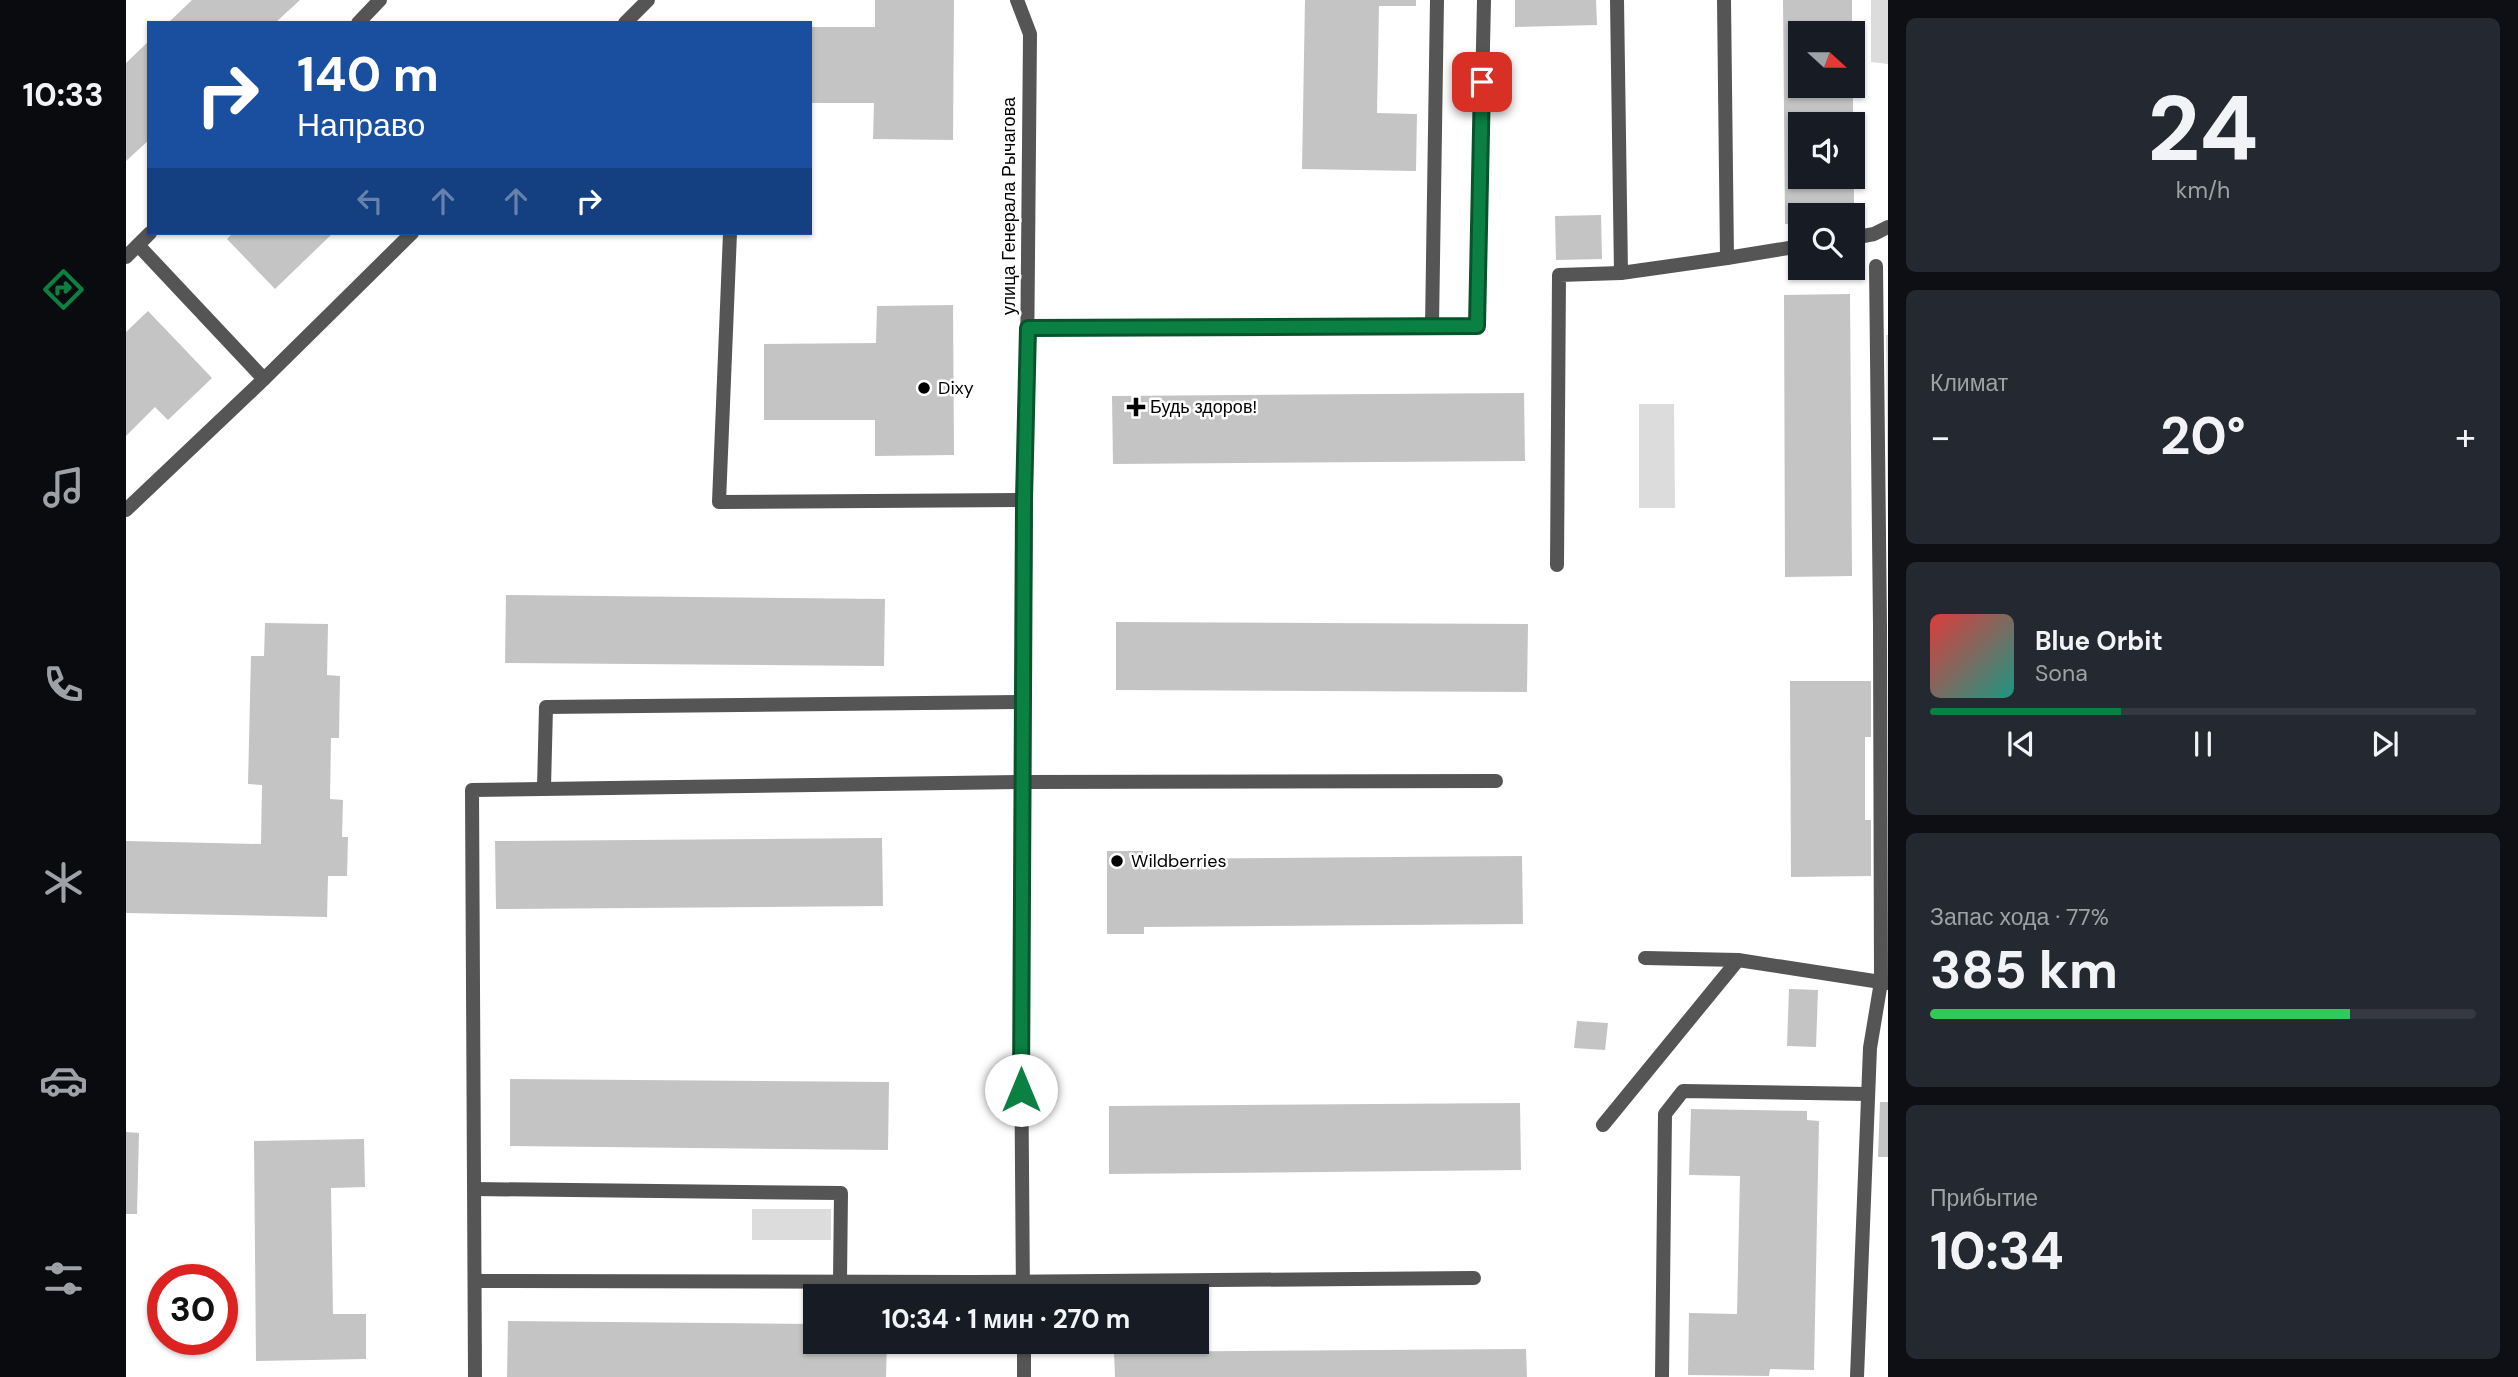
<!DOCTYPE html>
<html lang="ru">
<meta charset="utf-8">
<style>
body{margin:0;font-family:"DM Sans",sans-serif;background:#242831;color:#f1f3f6;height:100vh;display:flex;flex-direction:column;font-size:26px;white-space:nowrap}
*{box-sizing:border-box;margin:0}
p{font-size:23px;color:#9ea1a6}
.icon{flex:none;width:38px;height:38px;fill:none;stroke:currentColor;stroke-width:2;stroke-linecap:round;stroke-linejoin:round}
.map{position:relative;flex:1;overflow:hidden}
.panel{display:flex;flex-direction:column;gap:18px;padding:18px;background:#0d0f14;width:630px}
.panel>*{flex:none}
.banner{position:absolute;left:21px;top:21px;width:665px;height:214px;border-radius:0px;box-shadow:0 2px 5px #0004;background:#1a4fa0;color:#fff;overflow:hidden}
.needle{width:46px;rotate:111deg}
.buttons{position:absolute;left:1662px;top:21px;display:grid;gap:14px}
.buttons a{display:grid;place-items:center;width:77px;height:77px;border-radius:0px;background:#171b24;box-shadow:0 2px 5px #0004;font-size:35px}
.speed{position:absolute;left:21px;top:1264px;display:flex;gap:14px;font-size:35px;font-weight:700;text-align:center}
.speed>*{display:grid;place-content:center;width:91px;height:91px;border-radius:50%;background:#171b24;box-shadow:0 2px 5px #0004;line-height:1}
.speed .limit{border:10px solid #d22;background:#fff;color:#111}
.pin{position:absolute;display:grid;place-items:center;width:60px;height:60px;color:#fff;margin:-30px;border-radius:14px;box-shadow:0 4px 10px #0006}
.me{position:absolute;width:77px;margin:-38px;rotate:0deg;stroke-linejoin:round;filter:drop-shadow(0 0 5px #0008)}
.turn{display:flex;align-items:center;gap:24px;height:147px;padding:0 35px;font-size:32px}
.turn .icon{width:91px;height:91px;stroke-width:2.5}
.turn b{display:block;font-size:49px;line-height:60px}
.lanes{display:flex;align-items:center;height:66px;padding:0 35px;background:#0003;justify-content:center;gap:35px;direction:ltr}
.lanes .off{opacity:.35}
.big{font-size:52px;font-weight:700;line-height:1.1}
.panel .widget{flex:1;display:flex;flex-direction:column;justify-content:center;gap:10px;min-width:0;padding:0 24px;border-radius:10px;background:#242831}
.panel .dial{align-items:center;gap:0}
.dial b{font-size:91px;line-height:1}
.song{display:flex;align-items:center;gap:21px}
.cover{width:84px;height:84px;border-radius:10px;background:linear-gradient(135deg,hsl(0 70% 55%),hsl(170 70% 35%))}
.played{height:7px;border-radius:4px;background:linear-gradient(90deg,#0b8043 35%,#363941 35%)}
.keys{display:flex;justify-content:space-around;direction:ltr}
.heat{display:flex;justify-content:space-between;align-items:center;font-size:38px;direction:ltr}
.charge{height:10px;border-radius:5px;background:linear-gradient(90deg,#34c759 77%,#363941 0)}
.trip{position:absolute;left:677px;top:1284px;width:406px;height:70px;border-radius:0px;background:#171b24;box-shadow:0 2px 5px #0004;font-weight:700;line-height:70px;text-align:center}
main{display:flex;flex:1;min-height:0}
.tab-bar{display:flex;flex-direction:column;width:126px;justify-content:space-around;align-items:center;background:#090b0e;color:#9ea1a6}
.tab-bar .icon{width:49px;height:49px}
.tab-bar .active{color:#0b8043}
.tab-bar b{font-size:32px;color:#f1f3f6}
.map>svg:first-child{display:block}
.green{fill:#dcdcdc}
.building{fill:#c4c4c4}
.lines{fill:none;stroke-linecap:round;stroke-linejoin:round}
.lane{stroke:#555;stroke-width:14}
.street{stroke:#555;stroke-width:14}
.route-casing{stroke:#07532c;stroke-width:18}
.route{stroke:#0b8043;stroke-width:12}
.poi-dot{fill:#000;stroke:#fff;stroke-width:2.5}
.labels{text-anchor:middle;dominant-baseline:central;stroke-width:5;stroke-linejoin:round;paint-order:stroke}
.street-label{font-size:18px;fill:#000;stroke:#fff}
.poi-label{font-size:18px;fill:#000;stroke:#fff;text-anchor:start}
</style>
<main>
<nav class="tab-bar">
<b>10:33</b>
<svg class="icon active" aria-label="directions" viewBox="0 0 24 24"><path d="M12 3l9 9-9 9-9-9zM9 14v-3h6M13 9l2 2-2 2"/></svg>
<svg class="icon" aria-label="music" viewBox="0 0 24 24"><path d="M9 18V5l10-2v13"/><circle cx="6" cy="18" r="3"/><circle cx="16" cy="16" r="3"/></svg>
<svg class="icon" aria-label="phone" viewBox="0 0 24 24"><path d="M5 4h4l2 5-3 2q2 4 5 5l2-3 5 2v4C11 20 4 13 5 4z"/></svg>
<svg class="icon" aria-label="climate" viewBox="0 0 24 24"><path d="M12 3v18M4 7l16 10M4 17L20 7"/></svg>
<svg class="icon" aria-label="car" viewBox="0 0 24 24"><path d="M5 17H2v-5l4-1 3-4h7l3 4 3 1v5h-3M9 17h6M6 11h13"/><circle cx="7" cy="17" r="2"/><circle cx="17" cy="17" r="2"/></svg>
<svg class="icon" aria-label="filters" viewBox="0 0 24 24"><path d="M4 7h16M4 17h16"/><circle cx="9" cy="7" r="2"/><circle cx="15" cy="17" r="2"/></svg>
</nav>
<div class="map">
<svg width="1762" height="1377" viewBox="0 0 1762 1377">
<rect width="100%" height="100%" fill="#fff"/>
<g class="green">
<polygon points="1745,0 1762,0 1762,64 1745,62"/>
<polygon points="1760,335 1762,335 1762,534"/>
<polygon points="1513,404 1548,404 1549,508 1513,508"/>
<rect x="626" y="1209" width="79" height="31"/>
</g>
<g class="building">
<polygon points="66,0 174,0 149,23 42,23"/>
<polygon points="749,0 828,0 827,140 747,139 748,103 684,103 684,27 749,27"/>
<polygon points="1179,0 1290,0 1290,6 1253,6 1251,113 1291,114 1290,171 1176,169"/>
<polygon points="1389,0 1470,0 1471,25 1389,27"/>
<polygon points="1657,0 1726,0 1726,33 1675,33 1675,86 1727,86 1727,124 1675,124 1675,177 1728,177 1728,215 1675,215 1675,224 1659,224"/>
<polygon points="23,41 23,140 0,161 0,63"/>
<polygon points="1475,215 1476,259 1430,260 1429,216"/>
<polygon points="107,233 207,233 149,289 101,239"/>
<polygon points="1724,294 1726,576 1659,577 1658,295"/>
<polygon points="827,305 828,455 749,456 749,420 638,420 638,344 750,343 751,306"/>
<polygon points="22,311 86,378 42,420 29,407 0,436 0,332"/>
<polygon points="1398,393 1399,461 987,464 986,396"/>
<polygon points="380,595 759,599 758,666 379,663"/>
<polygon points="990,622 1402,624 1401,692 990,690"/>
<polygon points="139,623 202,624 201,675 214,676 213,738 205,738 204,799 217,800 216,837 222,837 221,876 202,876 201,917 0,913 0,841 135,844 136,785 122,784 125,656 138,656"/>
<polygon points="1664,681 1745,681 1745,737 1739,737 1739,820 1745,820 1745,876 1665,877"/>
<polygon points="756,838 757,906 370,909 369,841"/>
<polygon points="981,851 1017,851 1017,859 1396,856 1397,924 1018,927 1018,934 981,934"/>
<polygon points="1663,989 1692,990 1690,1047 1661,1046"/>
<polygon points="1451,1021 1482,1023 1479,1050 1448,1048"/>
<polygon points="384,1079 763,1082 762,1150 384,1146"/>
<polygon points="1754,1102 1762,1102 1762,1157 1752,1157"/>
<polygon points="1394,1103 1395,1170 983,1174 983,1106"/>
<polygon points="1565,1109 1681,1111 1681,1120 1693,1121 1688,1370 1644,1369 1643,1376 1562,1375 1563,1313 1611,1314 1614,1176 1563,1175"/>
<polygon points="0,1132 13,1133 11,1214 0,1214"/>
<polygon points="238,1139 239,1187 205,1188 207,1314 240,1314 240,1359 130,1361 128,1141"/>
<polygon points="382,1321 690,1324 690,1342 761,1342 760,1377 381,1377"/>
<polygon points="1400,1349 1401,1377 989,1377 988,1352"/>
</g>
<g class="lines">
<g class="lane">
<polyline points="1491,0 1495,273 1601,258"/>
<polyline points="1598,0 1601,258 1675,246"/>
<polyline points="499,23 522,0"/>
<polyline points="604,233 593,502 898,500"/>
<polyline points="1727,238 1748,234 1762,227"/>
<polyline points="12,245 138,379"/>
<polyline points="1306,326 1311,0"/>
<polyline points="902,328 1351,326 1358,0"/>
<polyline points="0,510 138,379 286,233"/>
<polyline points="1431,565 1433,275 1495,273"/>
<polyline points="418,788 420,707 897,702"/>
<polyline points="1519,958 1612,960 1761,983"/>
<polyline points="1477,1125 1612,960"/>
<polyline points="348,1189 715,1193 714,1281"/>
<polyline points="349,1281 847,1282 1348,1278"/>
<polyline points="349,1377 346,790 897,782 1370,781"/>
<polyline points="1536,1377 1539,1114 1557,1091 1742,1094"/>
<polyline points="1731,1377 1744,1048 1755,982 1754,625 1750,266"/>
</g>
<g class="street">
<polyline points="891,0 904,34 895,1036 897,1297"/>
<polyline points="232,23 254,0"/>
<polyline points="0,257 24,233"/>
<polyline points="898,1342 898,1377"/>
</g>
</g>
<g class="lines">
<g class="route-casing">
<polyline id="route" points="895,1090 898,500 902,328 1351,326 1356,82"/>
</g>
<use href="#route" class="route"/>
</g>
<g class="poi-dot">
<circle cx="798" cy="388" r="7"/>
<path d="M1006.5 396.5h7v7h7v7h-7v7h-7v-7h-7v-7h7z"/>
<circle cx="991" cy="861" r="7"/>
</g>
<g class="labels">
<g class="street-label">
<text transform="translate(883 206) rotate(-90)">улица Генерала Рычагова</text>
</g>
<g class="poi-label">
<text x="812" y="388">Dixy</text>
<text x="1024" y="407">Будь здоров!</text>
<text x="1005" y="861">Wildberries</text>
</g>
</g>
</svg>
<div class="buttons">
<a><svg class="needle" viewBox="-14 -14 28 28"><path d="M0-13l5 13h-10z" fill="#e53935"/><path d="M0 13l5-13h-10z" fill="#9ea1a6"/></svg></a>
<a><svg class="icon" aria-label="sound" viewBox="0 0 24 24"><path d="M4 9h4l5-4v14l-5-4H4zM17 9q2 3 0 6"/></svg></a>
<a><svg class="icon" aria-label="search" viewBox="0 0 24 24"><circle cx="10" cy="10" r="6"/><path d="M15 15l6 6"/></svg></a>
</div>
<div class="speed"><div class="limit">30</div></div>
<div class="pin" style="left:1356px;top:82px;background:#d93025"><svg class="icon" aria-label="arrive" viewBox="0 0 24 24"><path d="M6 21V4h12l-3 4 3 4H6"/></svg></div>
<svg class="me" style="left:895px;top:1090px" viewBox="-20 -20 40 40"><circle r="19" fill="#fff"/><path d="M0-13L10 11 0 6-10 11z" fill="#0b8043"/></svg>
<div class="trip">10:34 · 1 мин · 270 m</div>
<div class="banner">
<div class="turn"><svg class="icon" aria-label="right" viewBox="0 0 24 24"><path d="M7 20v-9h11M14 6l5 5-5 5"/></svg><div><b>140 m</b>Направо</div></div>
<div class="lanes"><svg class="icon off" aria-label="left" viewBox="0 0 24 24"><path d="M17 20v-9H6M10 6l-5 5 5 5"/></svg><svg class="icon off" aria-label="ahead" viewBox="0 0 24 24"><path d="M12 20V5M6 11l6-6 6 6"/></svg><svg class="icon off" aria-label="ahead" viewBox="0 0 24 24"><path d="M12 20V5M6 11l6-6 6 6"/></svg><svg class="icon" aria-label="right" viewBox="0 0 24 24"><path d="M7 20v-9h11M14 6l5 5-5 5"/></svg></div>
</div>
</div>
<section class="panel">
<div class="widget dial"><b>24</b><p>km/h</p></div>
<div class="widget"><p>Климат</p>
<div class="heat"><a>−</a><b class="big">20°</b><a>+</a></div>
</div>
<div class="widget">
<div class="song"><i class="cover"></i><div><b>Blue Orbit</b><p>Sona</p></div></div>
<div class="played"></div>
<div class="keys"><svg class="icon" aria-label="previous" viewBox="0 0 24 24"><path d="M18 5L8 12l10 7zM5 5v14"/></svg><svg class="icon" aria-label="pause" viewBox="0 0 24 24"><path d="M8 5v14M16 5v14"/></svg><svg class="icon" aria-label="next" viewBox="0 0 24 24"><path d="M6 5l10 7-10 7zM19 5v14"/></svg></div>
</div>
<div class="widget"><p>Запас хода · 77%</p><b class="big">385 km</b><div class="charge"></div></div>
<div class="widget"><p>Прибытие</p><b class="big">10:34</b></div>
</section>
</main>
